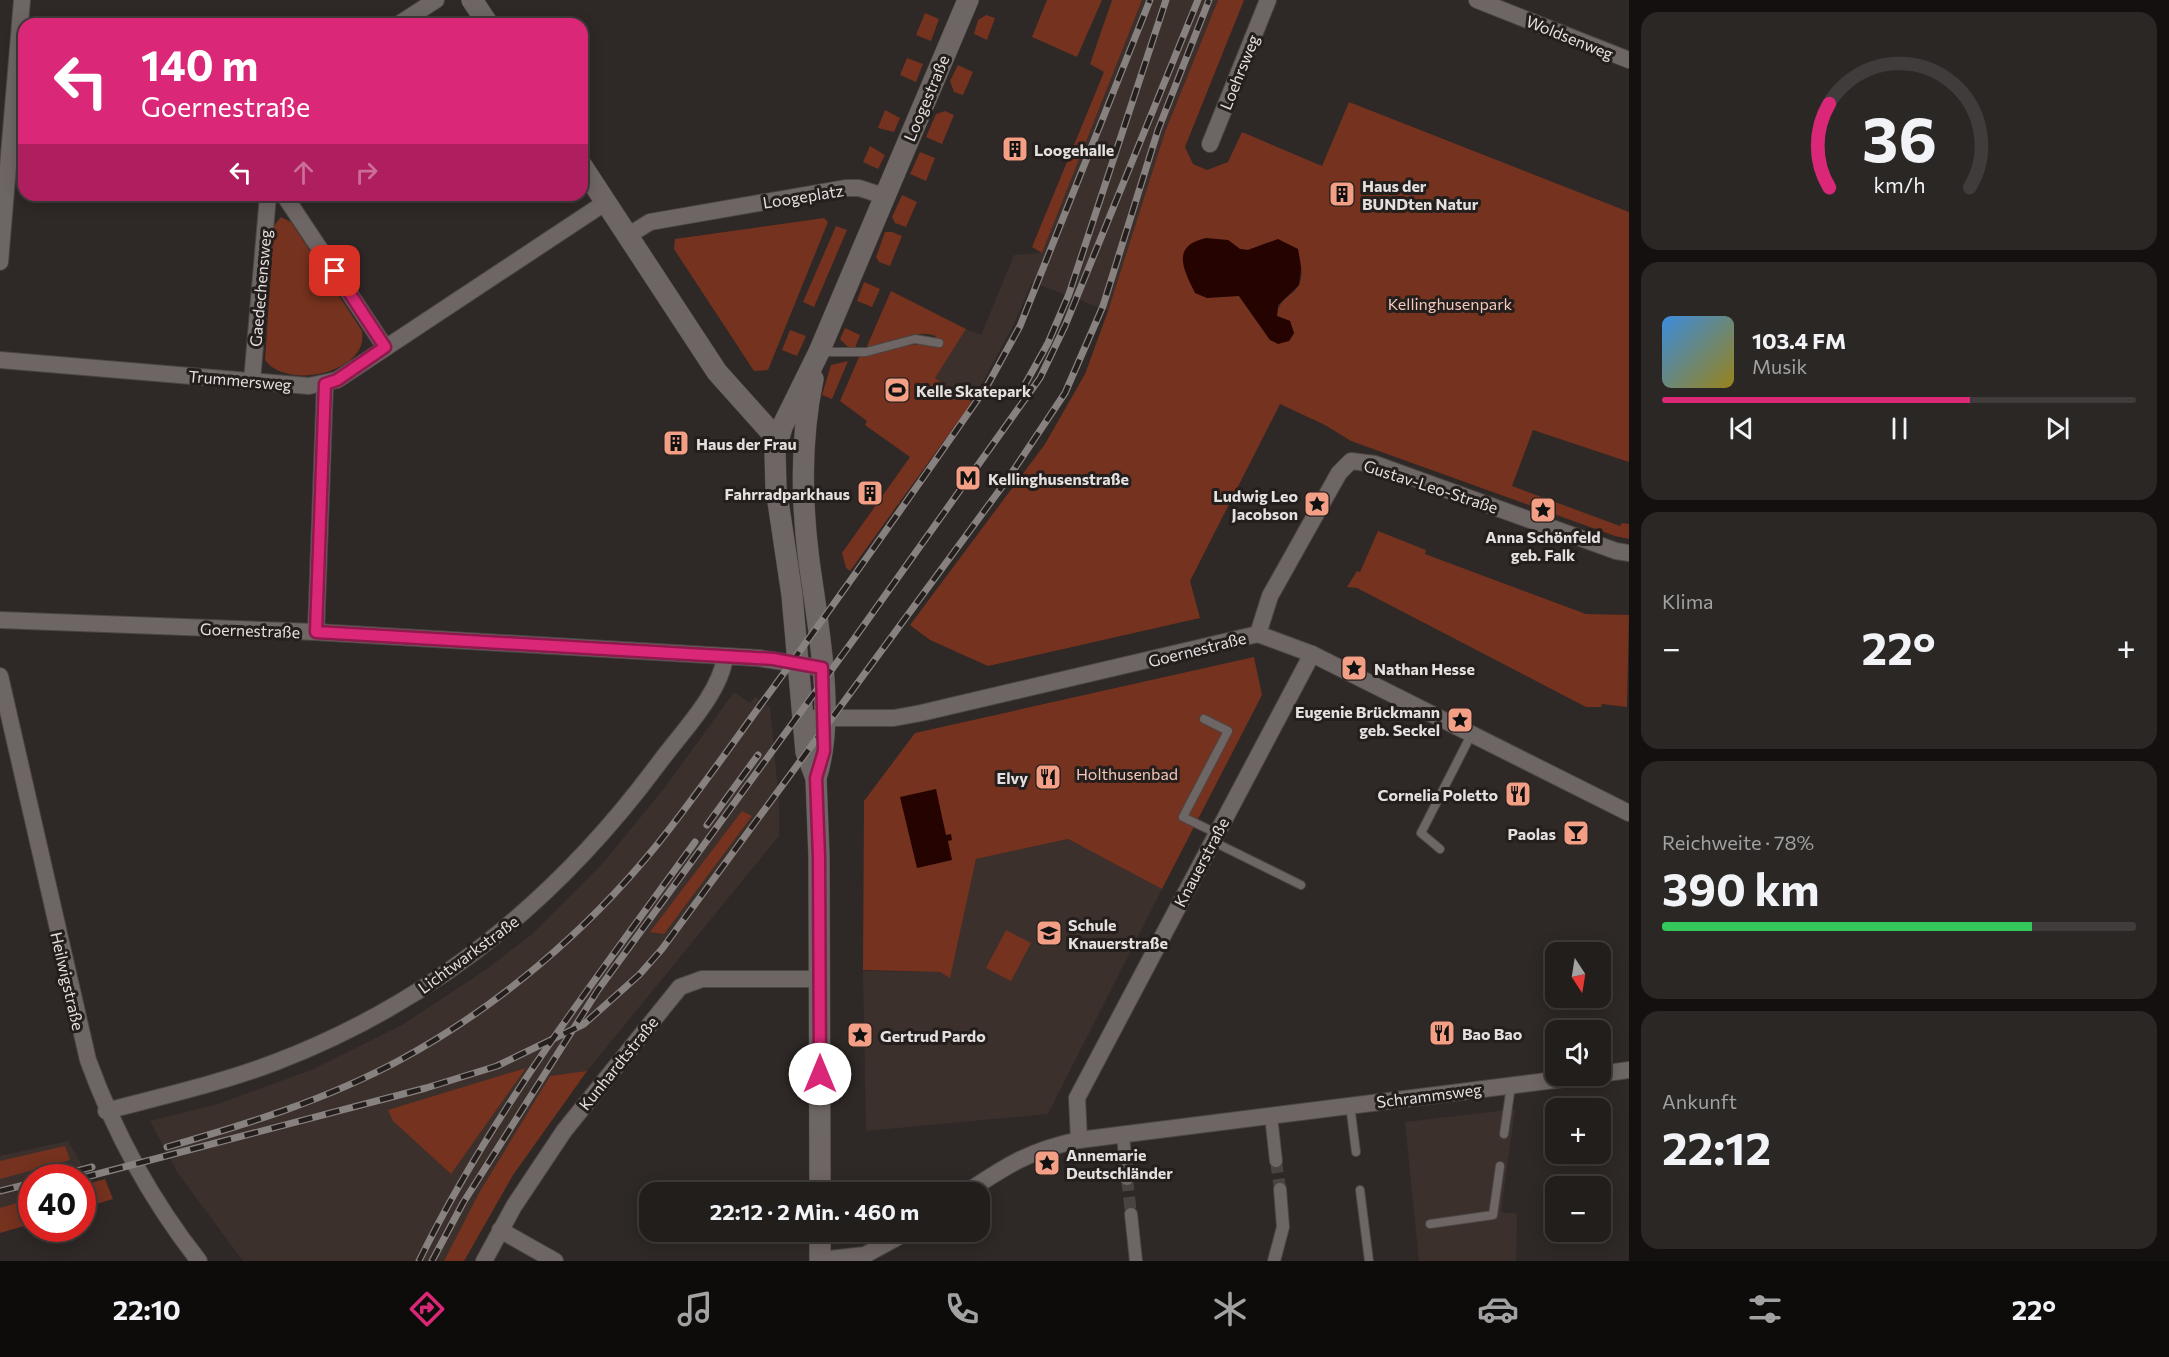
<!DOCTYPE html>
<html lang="de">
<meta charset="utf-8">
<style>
body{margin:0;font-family:Commissioner,sans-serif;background:#2a2725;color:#f1f3f6;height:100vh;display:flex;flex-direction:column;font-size:22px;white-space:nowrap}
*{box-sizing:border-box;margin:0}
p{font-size:20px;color:#a2a2a3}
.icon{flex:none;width:33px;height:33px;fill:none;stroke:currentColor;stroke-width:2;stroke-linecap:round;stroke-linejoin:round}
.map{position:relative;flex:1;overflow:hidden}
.sheet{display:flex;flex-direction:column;gap:12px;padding:12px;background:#13100f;width:540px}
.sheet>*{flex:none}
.top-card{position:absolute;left:18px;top:18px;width:570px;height:183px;border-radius:18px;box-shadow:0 3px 15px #0003,0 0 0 2px #3f3c3b;background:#db2777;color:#fff;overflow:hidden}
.needle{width:39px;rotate:168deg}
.fabs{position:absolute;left:1545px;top:942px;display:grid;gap:12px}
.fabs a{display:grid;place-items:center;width:66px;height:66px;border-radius:12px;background:#221e1c;box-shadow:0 3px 15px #0003,0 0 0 2px #3f3c3b;font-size:30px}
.speed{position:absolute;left:18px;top:1164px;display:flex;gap:12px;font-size:30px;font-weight:700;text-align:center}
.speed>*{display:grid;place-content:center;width:78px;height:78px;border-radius:50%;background:#221e1c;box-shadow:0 3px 15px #0003,0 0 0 2px #3f3c3b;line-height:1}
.speed .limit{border:9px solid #d22;background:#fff;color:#111}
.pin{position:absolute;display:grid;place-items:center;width:51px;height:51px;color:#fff;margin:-26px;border-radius:12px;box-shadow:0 3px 9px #0006}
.me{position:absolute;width:66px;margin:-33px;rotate:0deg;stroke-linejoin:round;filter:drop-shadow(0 0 4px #0008)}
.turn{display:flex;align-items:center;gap:21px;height:126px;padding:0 24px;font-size:27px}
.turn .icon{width:78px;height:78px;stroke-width:2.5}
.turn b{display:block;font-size:42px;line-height:51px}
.lanes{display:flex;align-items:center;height:57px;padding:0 24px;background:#0003;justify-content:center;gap:30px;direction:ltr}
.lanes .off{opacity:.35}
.big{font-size:45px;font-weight:700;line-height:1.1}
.sheet .card{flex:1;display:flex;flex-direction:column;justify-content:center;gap:9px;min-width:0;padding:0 21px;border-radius:18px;background:#2a2725}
.sheet .dial{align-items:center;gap:0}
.dial svg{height:156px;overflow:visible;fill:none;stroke:#3f3c3b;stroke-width:7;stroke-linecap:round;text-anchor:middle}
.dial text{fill:#f1f3f6;stroke:none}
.song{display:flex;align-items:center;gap:18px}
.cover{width:72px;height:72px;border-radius:9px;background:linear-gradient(135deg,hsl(210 70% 55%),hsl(50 70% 35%))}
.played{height:6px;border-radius:3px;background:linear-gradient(90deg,#db2777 65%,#3f3c3b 65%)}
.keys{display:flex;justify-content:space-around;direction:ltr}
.heat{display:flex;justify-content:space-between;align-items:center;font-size:33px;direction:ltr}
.charge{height:9px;border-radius:4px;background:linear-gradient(90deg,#34c759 78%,#3f3c3b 0)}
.trip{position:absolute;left:639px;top:1182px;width:351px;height:60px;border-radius:18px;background:#221e1c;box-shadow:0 3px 15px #0003,0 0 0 2px #3f3c3b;font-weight:700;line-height:60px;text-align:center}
.tab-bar{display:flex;height:96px;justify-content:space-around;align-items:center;background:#0e0c0b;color:#a2a2a3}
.tab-bar .icon{width:42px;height:42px}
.tab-bar .current{color:#db2777}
.tab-bar b{font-size:27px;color:#f1f3f6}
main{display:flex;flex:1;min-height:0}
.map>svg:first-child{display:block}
.built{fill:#3c302d}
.green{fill:#75321e;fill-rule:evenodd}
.water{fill:#250300}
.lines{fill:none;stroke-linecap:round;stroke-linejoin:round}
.pedestrian-tunnel{stroke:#494442;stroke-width:12;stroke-dasharray:12 6;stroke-linecap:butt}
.service-casing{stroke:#4c4645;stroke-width:10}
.pedestrian-casing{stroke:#4c4645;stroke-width:14}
.minor-casing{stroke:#4c4645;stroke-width:18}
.tertiary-casing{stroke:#4c4645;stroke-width:22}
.service{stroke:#6e6664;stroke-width:8}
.pedestrian{stroke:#6e6664;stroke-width:12}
.minor{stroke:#6e6664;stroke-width:16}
.tertiary{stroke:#6e6664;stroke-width:21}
.rail-casing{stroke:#878280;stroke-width:7}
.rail{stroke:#241e1c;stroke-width:4.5;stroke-dasharray:14;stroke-linecap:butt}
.route-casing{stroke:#8e194d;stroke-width:15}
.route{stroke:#db2777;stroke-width:10}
.labels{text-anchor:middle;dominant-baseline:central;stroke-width:6;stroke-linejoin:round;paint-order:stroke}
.street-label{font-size:16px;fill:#e4e0df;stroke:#241e1c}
.poi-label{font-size:16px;font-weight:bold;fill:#e4e0df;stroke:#241e1c;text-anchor:start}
.park-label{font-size:16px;fill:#f4c8ba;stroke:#241e1c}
</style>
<main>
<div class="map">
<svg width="1629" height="1261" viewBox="0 0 1629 1261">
<rect width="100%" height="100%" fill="#2e2826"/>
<g class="built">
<polygon points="1142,0 1218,0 1165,132 1108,311 1032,282 1013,326 972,402 935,378 966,329 981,335 1014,255 1042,253"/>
<polygon points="734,692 750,703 755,697 770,707 779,802 779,836 587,1071 513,1175 464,1261 243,1261 177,1172 150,1121 218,1104 311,1070 402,1025 484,971 531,935 603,863 666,786"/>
<polygon points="1068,839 1162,889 1048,1114 866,1131 863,971 940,972 950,977 976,859"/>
<polygon points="1515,1109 1501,1212 1517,1214 1516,1261 1419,1261 1405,1122"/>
<polygon points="68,1141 97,1191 83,1195 82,1178 32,1178 31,1209 0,1218 0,1156"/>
</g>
<g class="green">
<polygon points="1047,0 1102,0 1077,57 1032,37"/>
<polygon points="1112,0 1142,0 1042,253 1032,247 1104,72 1090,64"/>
<path d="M1218 0H1244L1185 147 1193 164 1207 170 1228 162 1242 132 1322 166 1349 102 1629 212V462L1533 430 1512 486 1620 526 1622 523 1629 524V539L1615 536 1351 441 1325 425 1280 404 1190 581 1200 618 988 666 930 640 910 625 1045 444 1085 374 1108 311 1165 132ZM1228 240 1240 249 1248 250 1269 242 1298 249C1299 258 1303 269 1301 278 1298 297 1279 294 1277 316L1290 321 1294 333 1289 341 1270 340 1239 296Z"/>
<polygon points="925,13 939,19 931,41 916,35"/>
<polygon points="986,15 995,18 987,40 974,34 978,20"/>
<polygon points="907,58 923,64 916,82 900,75"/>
<polygon points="958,65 973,72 963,95 954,92 950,81"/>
<polygon points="885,110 900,118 894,132 878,128"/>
<polygon points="945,111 954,115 942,144 926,137 936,114"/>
<polygon points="870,146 885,155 878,169 863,162"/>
<polygon points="920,152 935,158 926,181 910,174"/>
<polygon points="902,195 917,202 906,227 895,223 892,217"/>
<path d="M281 217 291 222 362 331C370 372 287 391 265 360L274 226Z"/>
<polygon points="824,218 828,222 768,370 754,371 674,249 675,239"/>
<polygon points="836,226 847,230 814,307 803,302"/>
<polygon points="885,232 892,232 902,236 890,266 879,262 876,257"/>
<polygon points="864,282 880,289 872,307 857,301"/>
<path d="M891 291 966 329 935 378 972 402 850 571 846 568 842 553 910 457 865 425 867 421 840 401 859 357C883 355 905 341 930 345L936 336C910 327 892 348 867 346Z"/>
<polygon points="845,328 860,335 855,348 850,349 840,339"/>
<polygon points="790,330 806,336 797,356 782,350"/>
<polygon points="848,361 832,399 822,395 831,365"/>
<polygon points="1378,531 1426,550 1425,554 1586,614 1629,615 1627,707 1602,704 1601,707 1586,707 1357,588 1347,587 1357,571 1360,572"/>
<polygon points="1254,657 1262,695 1162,889 1068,839 976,859 950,978 940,972 863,970 864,801 915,733"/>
<polygon points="742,811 752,816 664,934 650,932"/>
<polygon points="1006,930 1031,943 1011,981 986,968"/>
<polygon points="526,1068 451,1174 393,1121 388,1110"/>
<polygon points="587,1071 513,1175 464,1261 444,1261 479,1193 550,1076"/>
<polygon points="65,1146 70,1160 0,1179 0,1161"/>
<polygon points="105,1179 113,1199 83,1208 83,1185"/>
<polygon points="31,1199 31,1224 0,1233 0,1208"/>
</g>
<g class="water">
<path d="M1206 238 1228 240 1240 249 1248 250 1278 239 1298 249 1301 268 1299 285 1278 305 1277 316 1290 321 1294 333 1289 341 1278 344 1270 340 1239 296 1207 298 1195 293C1184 270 1170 246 1206 238Z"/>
<polygon points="936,789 946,835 951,834 952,840 948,841 952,860 917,868 900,797"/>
</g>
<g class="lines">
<g class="pedestrian-tunnel">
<polyline points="1276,1161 1280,1189"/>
<polyline points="1127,1179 1131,1214"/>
</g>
<g class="service-casing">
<g id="service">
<polyline points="819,352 866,352 915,339 939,343"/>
<polyline points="1204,719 1228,731 1183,817 1216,833"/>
<polyline points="1212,841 1301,885"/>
<polyline points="1440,849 1421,833 1472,733"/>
<polyline points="1350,1105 1356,1152"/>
<polyline points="1504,1134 1511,1086"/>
<polyline points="1360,1190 1369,1261"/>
<polyline points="1430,1224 1493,1215 1500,1166"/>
</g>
</g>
<g class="pedestrian-casing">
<g id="pedestrian">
<polyline points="1271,1116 1276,1161"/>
<polyline points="1123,1135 1127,1179"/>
<polyline points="1131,1214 1136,1261"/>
<polyline points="1274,1261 1283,1227 1280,1189"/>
</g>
</g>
<g class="minor-casing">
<g id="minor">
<polyline points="1477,0 1629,60"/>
<polyline points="399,24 436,0"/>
<polyline points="1210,144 1268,0"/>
<polyline points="284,195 385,347"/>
<polyline points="629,235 650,222 846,188 859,188 884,196"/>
<polyline points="0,262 22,0"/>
<polyline points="0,360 309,386 337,380 606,202"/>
<polyline points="252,381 268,195"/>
<polyline points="0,620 316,632 758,658 822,668"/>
<polyline points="316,632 325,384"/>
<polyline points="1258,634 1270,596 1339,473 1351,461 1375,464 1616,551 1629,553"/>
<path d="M0 676 88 1060C115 1134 151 1200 199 1261"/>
<polyline points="814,718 894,718 921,713 1258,634 1312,654 1629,813"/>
<polyline points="1600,1074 1629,1070"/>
<path d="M106 1111C163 1096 221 1083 276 1062 433 1002 560 897 659 763 681 733 720 694 725 657"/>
<polyline points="1079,1140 1077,1098 1312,654"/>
<path d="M967 1192C1007 1165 1031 1150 1079 1140L1586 1076"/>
<polyline points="500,1230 555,1261"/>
<polyline points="820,1260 865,1255 907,1232"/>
<polyline points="484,1261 514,1206 564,1131 680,987 702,979 820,979"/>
</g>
</g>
<g class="tertiary-casing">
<g id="tertiary">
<polyline points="472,0 488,24"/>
<polyline points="582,166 717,372 777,439"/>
<path d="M813 379C800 440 801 499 809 561 818 626 836 716 816 778"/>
<polyline points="820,1192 819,857 816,778 806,752 792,595 776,488 775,452 782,427 819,352 968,0"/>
<polyline points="820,1232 820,1261"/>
</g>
</g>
<use href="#service" class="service"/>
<use href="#pedestrian" class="pedestrian"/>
<use href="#minor" class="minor"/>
<use href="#tertiary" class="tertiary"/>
<g class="rail-casing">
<g id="rail">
<polyline points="1023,388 1048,343 1069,294 1166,0"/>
<polyline points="707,825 758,755"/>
<path d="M167 1147C247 1124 326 1100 400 1060 498 1007 586 932 656 846 697 795 734 741 773 688 846 588 917 487 987 386L1020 326 1150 0"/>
<polyline points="51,1178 92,1167"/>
<polyline points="82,1178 426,1088 497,1066 584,1024 639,975 662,949 1007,480 1065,393 1103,306 1158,130 1209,0"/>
<polyline points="0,1191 32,1183"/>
<path d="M419 1261C493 1110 597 978 695 842"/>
<polyline points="432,1261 463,1203 598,990 854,639 1040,378 1065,326 1198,0"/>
</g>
</g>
<use href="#rail" class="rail"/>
</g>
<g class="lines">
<g class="route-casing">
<polyline id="route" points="335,271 385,347 337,380 325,384 316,632 773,659 822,668 824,751 816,778 819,857 820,1074"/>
</g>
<use href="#route" class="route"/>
</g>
<defs>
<g id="building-square" transform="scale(1.35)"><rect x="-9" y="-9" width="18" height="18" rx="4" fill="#f39f85" stroke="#241e1c"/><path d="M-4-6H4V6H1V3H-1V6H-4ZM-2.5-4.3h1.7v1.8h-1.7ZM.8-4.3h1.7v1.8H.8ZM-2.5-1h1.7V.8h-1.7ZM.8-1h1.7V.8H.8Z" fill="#111"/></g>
<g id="stadium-square" transform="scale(1.35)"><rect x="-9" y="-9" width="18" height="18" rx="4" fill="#f39f85" stroke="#241e1c"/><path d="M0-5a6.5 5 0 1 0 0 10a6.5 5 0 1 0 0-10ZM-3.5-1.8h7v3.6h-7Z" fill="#111"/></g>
<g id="metro-square" transform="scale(1.35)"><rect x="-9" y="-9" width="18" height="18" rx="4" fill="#f39f85" stroke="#241e1c"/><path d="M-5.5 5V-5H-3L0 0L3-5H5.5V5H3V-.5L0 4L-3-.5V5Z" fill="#111"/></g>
<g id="sight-square" transform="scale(1.35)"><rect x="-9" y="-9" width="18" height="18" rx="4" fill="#f39f85" stroke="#241e1c"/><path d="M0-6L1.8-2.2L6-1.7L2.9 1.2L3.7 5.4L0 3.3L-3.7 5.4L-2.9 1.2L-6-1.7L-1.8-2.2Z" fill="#111"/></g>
<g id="restaurant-square" transform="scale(1.35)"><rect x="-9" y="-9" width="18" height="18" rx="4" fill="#f39f85" stroke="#241e1c"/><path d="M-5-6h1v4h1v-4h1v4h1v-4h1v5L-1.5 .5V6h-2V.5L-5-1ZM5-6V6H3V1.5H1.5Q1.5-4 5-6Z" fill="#111"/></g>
<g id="bar-square" transform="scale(1.35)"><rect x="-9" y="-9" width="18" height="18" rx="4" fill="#f39f85" stroke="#241e1c"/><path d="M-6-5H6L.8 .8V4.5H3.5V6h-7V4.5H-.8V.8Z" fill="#111"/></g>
<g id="school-square" transform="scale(1.35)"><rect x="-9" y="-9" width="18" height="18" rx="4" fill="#f39f85" stroke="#241e1c"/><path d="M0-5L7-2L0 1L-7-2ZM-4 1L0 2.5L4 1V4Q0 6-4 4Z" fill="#111"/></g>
</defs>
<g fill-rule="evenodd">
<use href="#building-square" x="1015" y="149"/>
<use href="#building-square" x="1342" y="194"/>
<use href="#stadium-square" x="897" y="390"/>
<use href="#building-square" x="676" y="443"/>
<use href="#metro-square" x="968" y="478"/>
<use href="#building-square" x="870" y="493"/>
<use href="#sight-square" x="1317" y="504"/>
<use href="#sight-square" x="1543" y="510"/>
<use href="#sight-square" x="1354" y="668"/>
<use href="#sight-square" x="1460" y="720"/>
<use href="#restaurant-square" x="1048" y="777"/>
<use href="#restaurant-square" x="1518" y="794"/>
<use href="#bar-square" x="1576" y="833"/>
<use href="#school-square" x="1049" y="933"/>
<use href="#restaurant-square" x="1442" y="1033"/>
<use href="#sight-square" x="860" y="1035"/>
<use href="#sight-square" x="1047" y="1163"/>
</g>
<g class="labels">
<g class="street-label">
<text transform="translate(1570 37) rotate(22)">Woldsenweg</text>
<text transform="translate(1239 72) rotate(-68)">Loehrsweg</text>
<text transform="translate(926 98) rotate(-67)">Loogestraße</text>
<text transform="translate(803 196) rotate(-9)">Loogeplatz</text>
<text transform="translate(260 288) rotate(-85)">Gaedechensweg</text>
<text transform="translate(240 380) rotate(5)">Trummersweg</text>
<text transform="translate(1431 486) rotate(18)">Gustav-Leo-Straße</text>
<text transform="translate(250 630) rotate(2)">Goernestraße</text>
<text transform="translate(1197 649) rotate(-14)">Goernestraße</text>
<text transform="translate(1201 862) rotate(-62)">Knauerstraße</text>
<text transform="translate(468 954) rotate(-36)">Lichtwarkstraße</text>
<text transform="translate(68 981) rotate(77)">Heilwigstraße</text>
<text transform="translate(618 1063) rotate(-51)">Kunhardtstraße</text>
<text transform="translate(1429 1095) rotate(-7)">Schrammsweg</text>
</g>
<g class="poi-label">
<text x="1034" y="149">Loogehalle</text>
<text x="1362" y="185">Haus der<tspan x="1362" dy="18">BUNDten Natur</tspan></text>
<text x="916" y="390">Kelle Skatepark</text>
<text x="696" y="443">Haus der Frau</text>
<text x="988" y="478">Kellinghusenstraße</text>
<text x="850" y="493" text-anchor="end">Fahrradparkhaus</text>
<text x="1298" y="495" text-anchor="end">Ludwig Leo<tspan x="1298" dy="18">Jacobson</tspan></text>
<text x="1543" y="536" text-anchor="middle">Anna Schönfeld<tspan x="1543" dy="18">geb. Falk</tspan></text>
<text x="1374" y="668">Nathan Hesse</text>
<text x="1440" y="711" text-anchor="end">Eugenie Brückmann<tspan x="1440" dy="18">geb. Seckel</tspan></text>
<text x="1028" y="777" text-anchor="end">Elvy</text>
<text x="1498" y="794" text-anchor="end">Cornelia Poletto</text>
<text x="1556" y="833" text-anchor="end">Paolas</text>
<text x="1068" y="924">Schule<tspan x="1068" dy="18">Knauerstraße</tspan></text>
<text x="1462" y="1033">Bao Bao</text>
<text x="880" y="1035">Gertrud Pardo</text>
<text x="1066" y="1154">Annemarie<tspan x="1066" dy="18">Deutschländer</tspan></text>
</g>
<g class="park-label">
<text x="1450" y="303">Kellinghusenpark</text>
<text x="1127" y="773">Holthusenbad</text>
</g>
</g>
</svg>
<div class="fabs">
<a><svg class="needle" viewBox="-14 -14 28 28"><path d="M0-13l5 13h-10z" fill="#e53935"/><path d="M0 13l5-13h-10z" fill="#a2a2a3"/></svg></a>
<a><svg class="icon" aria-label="sound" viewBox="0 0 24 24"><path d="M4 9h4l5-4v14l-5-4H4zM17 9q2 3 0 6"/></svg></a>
<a>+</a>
<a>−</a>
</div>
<div class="speed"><div class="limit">40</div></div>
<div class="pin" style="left:335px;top:271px;background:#d93025"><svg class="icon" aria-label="arrive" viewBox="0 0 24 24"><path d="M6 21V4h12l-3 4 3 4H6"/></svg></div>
<svg class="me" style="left:820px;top:1074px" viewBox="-20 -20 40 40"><circle r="19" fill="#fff"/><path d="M0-13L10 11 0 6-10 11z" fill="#db2777"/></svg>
<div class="trip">22:12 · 2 Min. · 460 m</div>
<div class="top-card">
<div class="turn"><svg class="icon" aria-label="left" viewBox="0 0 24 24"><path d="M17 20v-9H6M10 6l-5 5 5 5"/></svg><div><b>140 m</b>Goernestraße</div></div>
<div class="lanes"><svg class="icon" aria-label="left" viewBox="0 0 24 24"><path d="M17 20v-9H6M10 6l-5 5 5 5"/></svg><svg class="icon off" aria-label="ahead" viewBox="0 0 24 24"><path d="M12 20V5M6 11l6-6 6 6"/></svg><svg class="icon off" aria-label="right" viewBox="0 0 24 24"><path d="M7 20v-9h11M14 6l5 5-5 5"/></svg></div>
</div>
</div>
<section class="sheet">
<div class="card dial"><svg viewBox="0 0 100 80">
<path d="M14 69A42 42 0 1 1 86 69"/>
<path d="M14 69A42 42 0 0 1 14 26" stroke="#db2777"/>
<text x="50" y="56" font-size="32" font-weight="700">36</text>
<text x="50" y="72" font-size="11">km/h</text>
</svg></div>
<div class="card">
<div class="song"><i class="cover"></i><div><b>103.4 FM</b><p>Musik</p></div></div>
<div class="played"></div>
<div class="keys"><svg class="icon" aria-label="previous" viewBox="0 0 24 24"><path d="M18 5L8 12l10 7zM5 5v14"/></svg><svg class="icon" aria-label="pause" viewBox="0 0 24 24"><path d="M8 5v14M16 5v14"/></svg><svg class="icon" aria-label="next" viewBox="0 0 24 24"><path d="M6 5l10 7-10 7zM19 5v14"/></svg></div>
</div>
<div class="card"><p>Klima</p>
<div class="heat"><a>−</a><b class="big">22°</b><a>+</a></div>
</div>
<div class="card"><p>Reichweite · 78%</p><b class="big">390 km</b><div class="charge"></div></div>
<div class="card"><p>Ankunft</p><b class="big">22:12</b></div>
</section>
</main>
<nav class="tab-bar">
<b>22:10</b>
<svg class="icon current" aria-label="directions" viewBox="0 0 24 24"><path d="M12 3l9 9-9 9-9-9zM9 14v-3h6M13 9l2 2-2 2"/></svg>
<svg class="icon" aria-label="music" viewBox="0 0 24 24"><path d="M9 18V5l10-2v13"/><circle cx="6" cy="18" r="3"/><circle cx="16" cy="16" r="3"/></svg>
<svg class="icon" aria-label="phone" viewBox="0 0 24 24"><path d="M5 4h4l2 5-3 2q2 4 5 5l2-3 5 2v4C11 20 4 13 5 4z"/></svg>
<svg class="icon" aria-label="climate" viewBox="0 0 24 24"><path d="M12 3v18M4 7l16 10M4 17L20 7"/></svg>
<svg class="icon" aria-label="car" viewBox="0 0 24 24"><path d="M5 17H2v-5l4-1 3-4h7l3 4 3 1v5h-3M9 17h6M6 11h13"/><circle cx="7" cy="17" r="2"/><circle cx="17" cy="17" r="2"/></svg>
<svg class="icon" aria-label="filters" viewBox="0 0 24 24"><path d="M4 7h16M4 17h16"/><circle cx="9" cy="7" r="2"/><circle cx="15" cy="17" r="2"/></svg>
<b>22°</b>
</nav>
